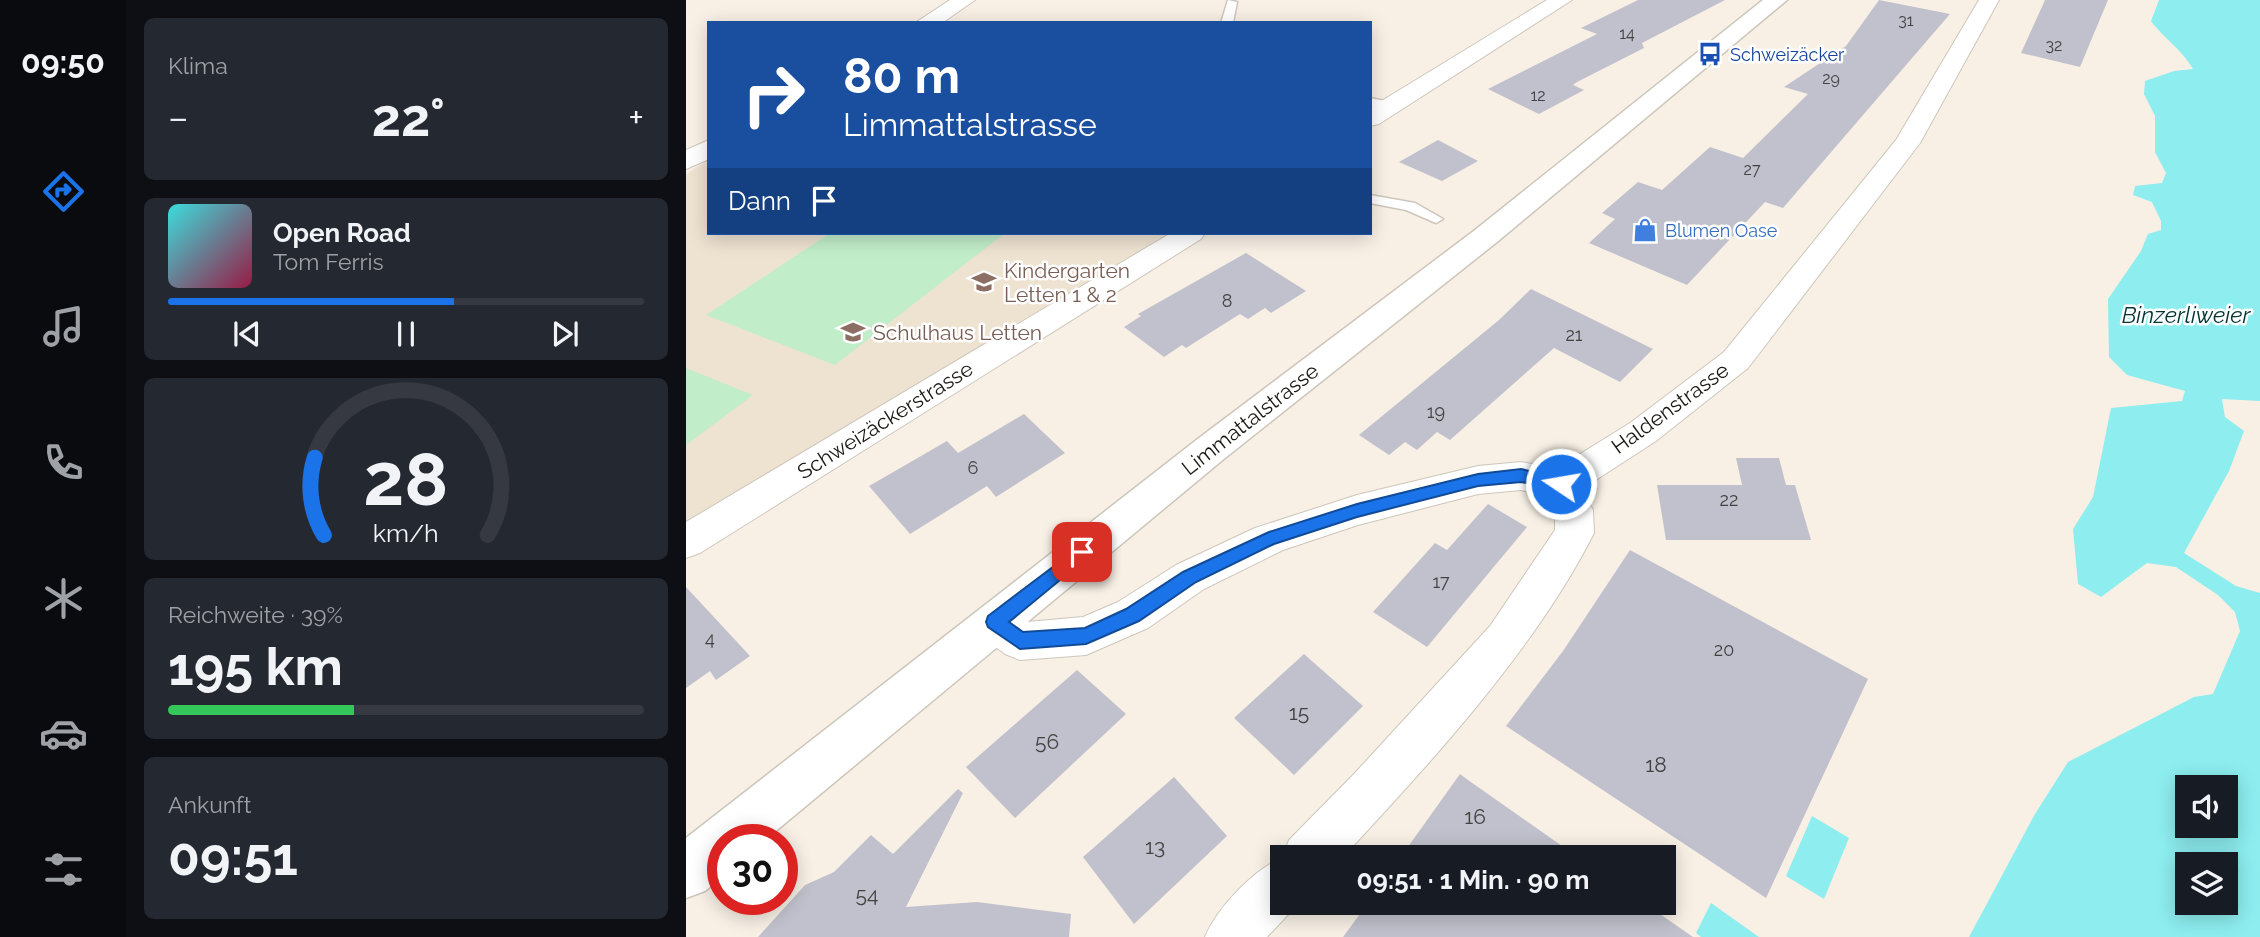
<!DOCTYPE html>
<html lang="de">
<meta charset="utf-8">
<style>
body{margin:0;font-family:Raleway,sans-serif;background:#242831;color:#f1f3f6;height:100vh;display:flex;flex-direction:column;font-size:26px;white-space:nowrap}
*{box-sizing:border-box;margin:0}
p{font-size:23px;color:#9ea1a6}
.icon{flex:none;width:38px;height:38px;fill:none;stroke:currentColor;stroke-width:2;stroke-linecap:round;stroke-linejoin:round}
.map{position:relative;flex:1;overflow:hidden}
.side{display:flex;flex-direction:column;gap:18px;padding:18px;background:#0d0f14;width:560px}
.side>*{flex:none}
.guide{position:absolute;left:21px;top:21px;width:665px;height:214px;border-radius:0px;box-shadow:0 4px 18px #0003;background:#1a4fa0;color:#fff;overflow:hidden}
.buttons{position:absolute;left:1489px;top:775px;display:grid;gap:14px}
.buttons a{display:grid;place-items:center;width:63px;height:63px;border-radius:0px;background:#171b24;box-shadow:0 4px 18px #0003;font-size:35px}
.speed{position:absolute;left:21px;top:824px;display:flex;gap:14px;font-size:35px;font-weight:700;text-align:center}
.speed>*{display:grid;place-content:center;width:91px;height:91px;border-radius:50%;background:#171b24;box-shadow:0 4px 18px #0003;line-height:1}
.speed .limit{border:10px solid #d22;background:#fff;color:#111}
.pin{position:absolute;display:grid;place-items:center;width:60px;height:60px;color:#fff;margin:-30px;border-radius:14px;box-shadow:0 4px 10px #0006}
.me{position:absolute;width:77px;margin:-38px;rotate:282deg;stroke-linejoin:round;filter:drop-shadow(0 0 5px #0008)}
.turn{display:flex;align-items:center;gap:24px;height:147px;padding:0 21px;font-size:32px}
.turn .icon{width:91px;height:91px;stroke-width:2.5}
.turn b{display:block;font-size:49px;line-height:60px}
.then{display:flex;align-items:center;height:66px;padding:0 21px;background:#0003;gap:14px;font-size:26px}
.big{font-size:52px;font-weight:700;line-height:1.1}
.side .tile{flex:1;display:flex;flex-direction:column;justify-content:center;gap:10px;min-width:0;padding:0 24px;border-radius:10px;background:#242831}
.side .dial{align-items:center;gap:0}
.dial svg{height:182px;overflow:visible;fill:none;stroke:#363941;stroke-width:7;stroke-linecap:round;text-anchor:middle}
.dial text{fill:#f1f3f6;stroke:none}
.song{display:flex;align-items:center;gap:21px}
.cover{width:84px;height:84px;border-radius:10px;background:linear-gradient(135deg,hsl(180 70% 55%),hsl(340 70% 35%))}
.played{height:7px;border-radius:4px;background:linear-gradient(90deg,#1a73e8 60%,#363941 60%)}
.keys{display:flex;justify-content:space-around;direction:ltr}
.heat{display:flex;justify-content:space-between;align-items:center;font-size:38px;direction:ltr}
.charge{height:10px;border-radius:5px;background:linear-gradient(90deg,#34c759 39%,#363941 0)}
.trip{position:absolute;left:584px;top:845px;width:406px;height:70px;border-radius:0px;background:#171b24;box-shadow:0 4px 18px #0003;font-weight:700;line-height:70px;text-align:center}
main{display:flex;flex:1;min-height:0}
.tab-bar{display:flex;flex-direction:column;width:126px;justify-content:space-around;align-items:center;background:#090b0e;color:#9ea1a6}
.tab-bar .icon{width:49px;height:49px}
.tab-bar .selected{color:#1a73e8}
.tab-bar b{font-size:32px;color:#f1f3f6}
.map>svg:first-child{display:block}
.built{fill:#eee2d1}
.green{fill:#c1edc9}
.water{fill:#8dedef;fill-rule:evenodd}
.building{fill:#c1c1cd}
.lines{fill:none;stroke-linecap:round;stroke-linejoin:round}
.service-casing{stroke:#cdc6bb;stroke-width:3}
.minor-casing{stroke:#cdc6bb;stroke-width:2}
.secondary-casing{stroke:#cdc6bb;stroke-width:3}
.service{fill:#fff;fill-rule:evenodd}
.minor{fill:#fff;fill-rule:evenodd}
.secondary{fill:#fff;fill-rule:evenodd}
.route{fill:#1a73e8;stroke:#114b97;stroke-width:2}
.labels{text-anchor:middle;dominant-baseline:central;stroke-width:5;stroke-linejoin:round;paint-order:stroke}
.far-number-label{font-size:16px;fill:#434242}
.far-transit-label{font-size:18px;fill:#164399;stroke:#fff;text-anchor:start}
.far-shop-label{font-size:18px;fill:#366cbe;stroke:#fff;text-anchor:start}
.number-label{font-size:18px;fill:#434242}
.education-label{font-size:21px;fill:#785e54;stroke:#fff;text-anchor:start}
.street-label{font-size:21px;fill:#191713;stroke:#fff}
.near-number-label{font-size:21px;fill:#434242}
.water-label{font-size:23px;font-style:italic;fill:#043536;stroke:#fff}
</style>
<main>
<nav class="tab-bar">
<b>09:50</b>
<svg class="icon selected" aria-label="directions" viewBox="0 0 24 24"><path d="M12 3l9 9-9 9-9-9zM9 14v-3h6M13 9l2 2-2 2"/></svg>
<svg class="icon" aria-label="music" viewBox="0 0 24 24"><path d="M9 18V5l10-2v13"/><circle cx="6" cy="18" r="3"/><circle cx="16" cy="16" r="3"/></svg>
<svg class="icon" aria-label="phone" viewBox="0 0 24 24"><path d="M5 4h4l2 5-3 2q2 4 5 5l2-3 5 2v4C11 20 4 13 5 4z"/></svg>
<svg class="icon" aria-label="climate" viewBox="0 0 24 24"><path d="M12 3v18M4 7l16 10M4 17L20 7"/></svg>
<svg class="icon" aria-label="car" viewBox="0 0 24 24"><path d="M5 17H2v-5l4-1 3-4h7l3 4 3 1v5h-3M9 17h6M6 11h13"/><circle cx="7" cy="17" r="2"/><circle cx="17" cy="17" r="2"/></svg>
<svg class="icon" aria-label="filters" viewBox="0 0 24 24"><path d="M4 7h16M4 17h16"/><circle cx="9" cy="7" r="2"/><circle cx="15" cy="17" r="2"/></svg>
</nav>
<section class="side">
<div class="tile"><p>Klima</p>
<div class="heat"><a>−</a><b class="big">22°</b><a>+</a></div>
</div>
<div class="tile">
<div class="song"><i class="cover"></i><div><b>Open Road</b><p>Tom Ferris</p></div></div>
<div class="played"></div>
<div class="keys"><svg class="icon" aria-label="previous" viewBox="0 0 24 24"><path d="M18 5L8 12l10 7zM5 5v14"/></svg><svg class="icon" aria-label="pause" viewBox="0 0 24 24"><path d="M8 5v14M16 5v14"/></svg><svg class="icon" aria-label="next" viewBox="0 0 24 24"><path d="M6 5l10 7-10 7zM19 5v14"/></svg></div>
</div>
<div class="tile dial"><svg viewBox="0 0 100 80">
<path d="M14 69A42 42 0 1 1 86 69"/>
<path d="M14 69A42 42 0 0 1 10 35" stroke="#1a73e8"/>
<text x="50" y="56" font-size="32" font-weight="700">28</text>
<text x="50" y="72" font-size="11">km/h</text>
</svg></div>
<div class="tile"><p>Reichweite · 39%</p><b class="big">195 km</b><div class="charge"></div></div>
<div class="tile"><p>Ankunft</p><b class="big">09:51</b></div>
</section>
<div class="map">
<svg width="1574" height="937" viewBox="0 0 1574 937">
<rect width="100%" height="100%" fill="#f8f0e5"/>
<polygon class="built" points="23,160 23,233 492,233 0,539 0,174"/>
<g class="green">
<polygon points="144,233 319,233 149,365 20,315"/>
<polygon points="0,368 67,395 0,445"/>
</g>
<g class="water">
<path d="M1473 0H1574V401L1536 399 1539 417 1558 431 1543 471 1498 553 1550 586 1574 593V937H1283L1349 814 1382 762 1508 697 1527 694 1554 631 1549 612 1532 595 1490 567 1461 563 1415 597 1392 584 1387 529 1407 497 1425 408 1496 401 1499 391 1441 375 1423 357 1422 299 1455 251 1462 234 1475 230V221L1466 202 1447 195 1449 186 1476 183 1480 173 1469 152V116L1458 94 1459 81 1488 71 1507 69C1494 47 1479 40 1465 21ZM1502 788H1540V826H1502ZM1502 864H1540V903H1502Z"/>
<polygon points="1126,816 1163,838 1138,899 1100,876"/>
<polygon points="1025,903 1073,937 1015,937 1010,933"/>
</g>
<g class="building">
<polygon points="952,0 1039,0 956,43 958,48 891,82 887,85 898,90 853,114 802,89 911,34 895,28"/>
<polygon points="1193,0 1264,14 1097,208 1079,202 1001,285 903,243 929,219 916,213 952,182 976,190 1024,147 1057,158 1122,94 1098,87 1160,46"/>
<polygon points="1359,0 1422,0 1394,67 1335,53"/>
<polygon points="752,140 792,161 756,181 713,162"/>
<polygon points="560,253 620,291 585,313 579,308 562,319 554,314 500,348 496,345 478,357 438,327 455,316 452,314"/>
<polygon points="845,289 967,349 934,382 868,348 764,440 751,432 731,450 719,442 703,455 673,435 813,320"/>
<polygon points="338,414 379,453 310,497 301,486 224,534 183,486 261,441 272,453"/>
<polygon points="1050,458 1093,458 1100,485 1109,485 1125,540 980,540 971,485 1056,485"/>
<polygon points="802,504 841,527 741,647 687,612 749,543 761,550"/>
<polygon points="944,550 1182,679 1080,898 820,726 877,651"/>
<polygon points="0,587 64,656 30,680 24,671 0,688"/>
<polygon points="618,654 677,706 608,775 548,718"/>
<polygon points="391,670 440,714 329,818 280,767"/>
<polygon points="774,774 782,780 893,858 714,858"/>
<polygon points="488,777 541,836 448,924 397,857"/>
<polygon points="272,789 277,793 220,907 291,902 385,914 383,937 72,937 119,885 148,872 185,835 207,854"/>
<polygon points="682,903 958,903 1007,937 657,937"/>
</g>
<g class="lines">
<g class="service-casing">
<g id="service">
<polygon points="542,0 551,2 547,23 535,23"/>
<polygon points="684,98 709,103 710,106 704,110 684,106"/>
<polygon points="684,195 729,203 757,219 750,223 720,210 684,203"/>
</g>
</g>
<g class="minor-casing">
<g id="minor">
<polygon points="264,0 289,0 256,23 229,23"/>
<polygon points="861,0 886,0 693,124 684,126 684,108"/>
<path d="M1293 0H1313L1234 143 1062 368 970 441 896 489 907 510 908 533C849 650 745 762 656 858H597V903H613L581 937H519C531 908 567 870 596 858L603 840 668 774 804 626 869 530V510L862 496 835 490 792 494 672 525 597 550 518 589 462 628 400 655 334 660 319 654 294 635 288 622 294 609C316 601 323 608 341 622L397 617 432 602 490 565 569 528 671 495 792 466 835 462 870 469 944 423 1038 352 1210 140Z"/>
<polygon points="23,140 23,159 0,169 0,150"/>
<polygon points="485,233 519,233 515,239 14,553 0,558 0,522"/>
</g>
</g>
<g class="secondary-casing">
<polygon id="secondary" points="1077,0 1101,0 811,242 539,458 79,840 37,840 37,876 19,891 0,898 0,838 513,438 789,230"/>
</g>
<use href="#service" class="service"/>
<use href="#minor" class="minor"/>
<use href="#secondary" class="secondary"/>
</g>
<polygon class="route" points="835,469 875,478 883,484 875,490 835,482 792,486 671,517 588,544 510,582 453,621 400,644 334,649 302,627 300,622 302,616 396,545 402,547 404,552 402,557 323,622 337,632 399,628 440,609 497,572 583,532 671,504 792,474"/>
<defs>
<g id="bus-bare" transform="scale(1.89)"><path d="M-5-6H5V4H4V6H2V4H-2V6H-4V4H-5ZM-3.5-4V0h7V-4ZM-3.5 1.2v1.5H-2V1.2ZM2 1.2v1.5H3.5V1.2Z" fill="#1a4fb4" stroke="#fff" stroke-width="2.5" paint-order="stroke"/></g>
<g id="shop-bare" transform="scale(1.89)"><path d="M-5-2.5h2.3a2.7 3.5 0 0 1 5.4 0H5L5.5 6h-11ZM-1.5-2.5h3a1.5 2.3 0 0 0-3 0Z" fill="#3f7fe0" stroke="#fff" stroke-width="2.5" paint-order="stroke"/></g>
<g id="school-bare" transform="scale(1.89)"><path d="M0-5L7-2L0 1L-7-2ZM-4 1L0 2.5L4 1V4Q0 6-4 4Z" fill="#8d6e63" stroke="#fff" stroke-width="2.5" paint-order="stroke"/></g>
</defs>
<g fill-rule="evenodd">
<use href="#bus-bare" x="1024" y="54"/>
<use href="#shop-bare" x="959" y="230"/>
<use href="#school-bare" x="298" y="282"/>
<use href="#school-bare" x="167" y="332"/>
</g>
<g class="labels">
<g class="far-number-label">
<text x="1220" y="20">31</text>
<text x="941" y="33">14</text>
<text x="1368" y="45">32</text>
<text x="1145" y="78">29</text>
<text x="852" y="95">12</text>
<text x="1066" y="169">27</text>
</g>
<g class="far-transit-label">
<text x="1044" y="54">Schweizäcker</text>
</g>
<g class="far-shop-label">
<text x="979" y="230">Blumen Oase</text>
</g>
<g class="number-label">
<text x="541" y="300">8</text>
<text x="888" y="334">21</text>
<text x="750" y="411">19</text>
<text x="287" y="467">6</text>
<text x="1043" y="499">22</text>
<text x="755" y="581">17</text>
<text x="24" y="638">4</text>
<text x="1038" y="649">20</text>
</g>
<g class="education-label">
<text x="318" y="270">Kindergarten<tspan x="318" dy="24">Letten 1 &amp; 2</tspan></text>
<text x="187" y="332">Schulhaus Letten</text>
</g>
<g class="street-label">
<text transform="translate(984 408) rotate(-36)">Haldenstrasse</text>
<text transform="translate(564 419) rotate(-38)">Limmattalstrasse</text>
<text transform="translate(199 420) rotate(-32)">Schweizäckerstrasse</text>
</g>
<g class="near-number-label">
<text x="613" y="712">15</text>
<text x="361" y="741">56</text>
<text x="970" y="764">18</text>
<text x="789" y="816">16</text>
<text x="469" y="846">13</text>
<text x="181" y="894">54</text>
</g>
<g class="water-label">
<text x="1500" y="314">Binzerliweier</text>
</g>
</g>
</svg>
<div class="buttons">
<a><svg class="icon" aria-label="sound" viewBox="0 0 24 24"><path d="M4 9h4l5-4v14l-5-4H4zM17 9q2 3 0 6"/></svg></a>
<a><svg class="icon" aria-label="layers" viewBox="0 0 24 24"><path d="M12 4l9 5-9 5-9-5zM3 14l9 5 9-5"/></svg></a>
</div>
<div class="speed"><div class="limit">30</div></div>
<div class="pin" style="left:396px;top:552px;background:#d93025"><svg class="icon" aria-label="arrive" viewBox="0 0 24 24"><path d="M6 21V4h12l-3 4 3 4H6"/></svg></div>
<svg class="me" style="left:875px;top:484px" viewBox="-20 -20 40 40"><circle r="17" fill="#1a73e8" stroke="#fff" stroke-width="3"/><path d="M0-11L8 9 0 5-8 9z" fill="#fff"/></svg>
<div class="trip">09:51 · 1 Min. · 90 m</div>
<div class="guide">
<div class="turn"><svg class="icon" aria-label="right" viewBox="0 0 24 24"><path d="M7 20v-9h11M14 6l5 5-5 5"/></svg><div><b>80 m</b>Limmattalstrasse</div></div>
<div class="then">Dann<svg class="icon" aria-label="arrive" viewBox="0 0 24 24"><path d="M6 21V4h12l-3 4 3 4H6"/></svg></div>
</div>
</div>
</main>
